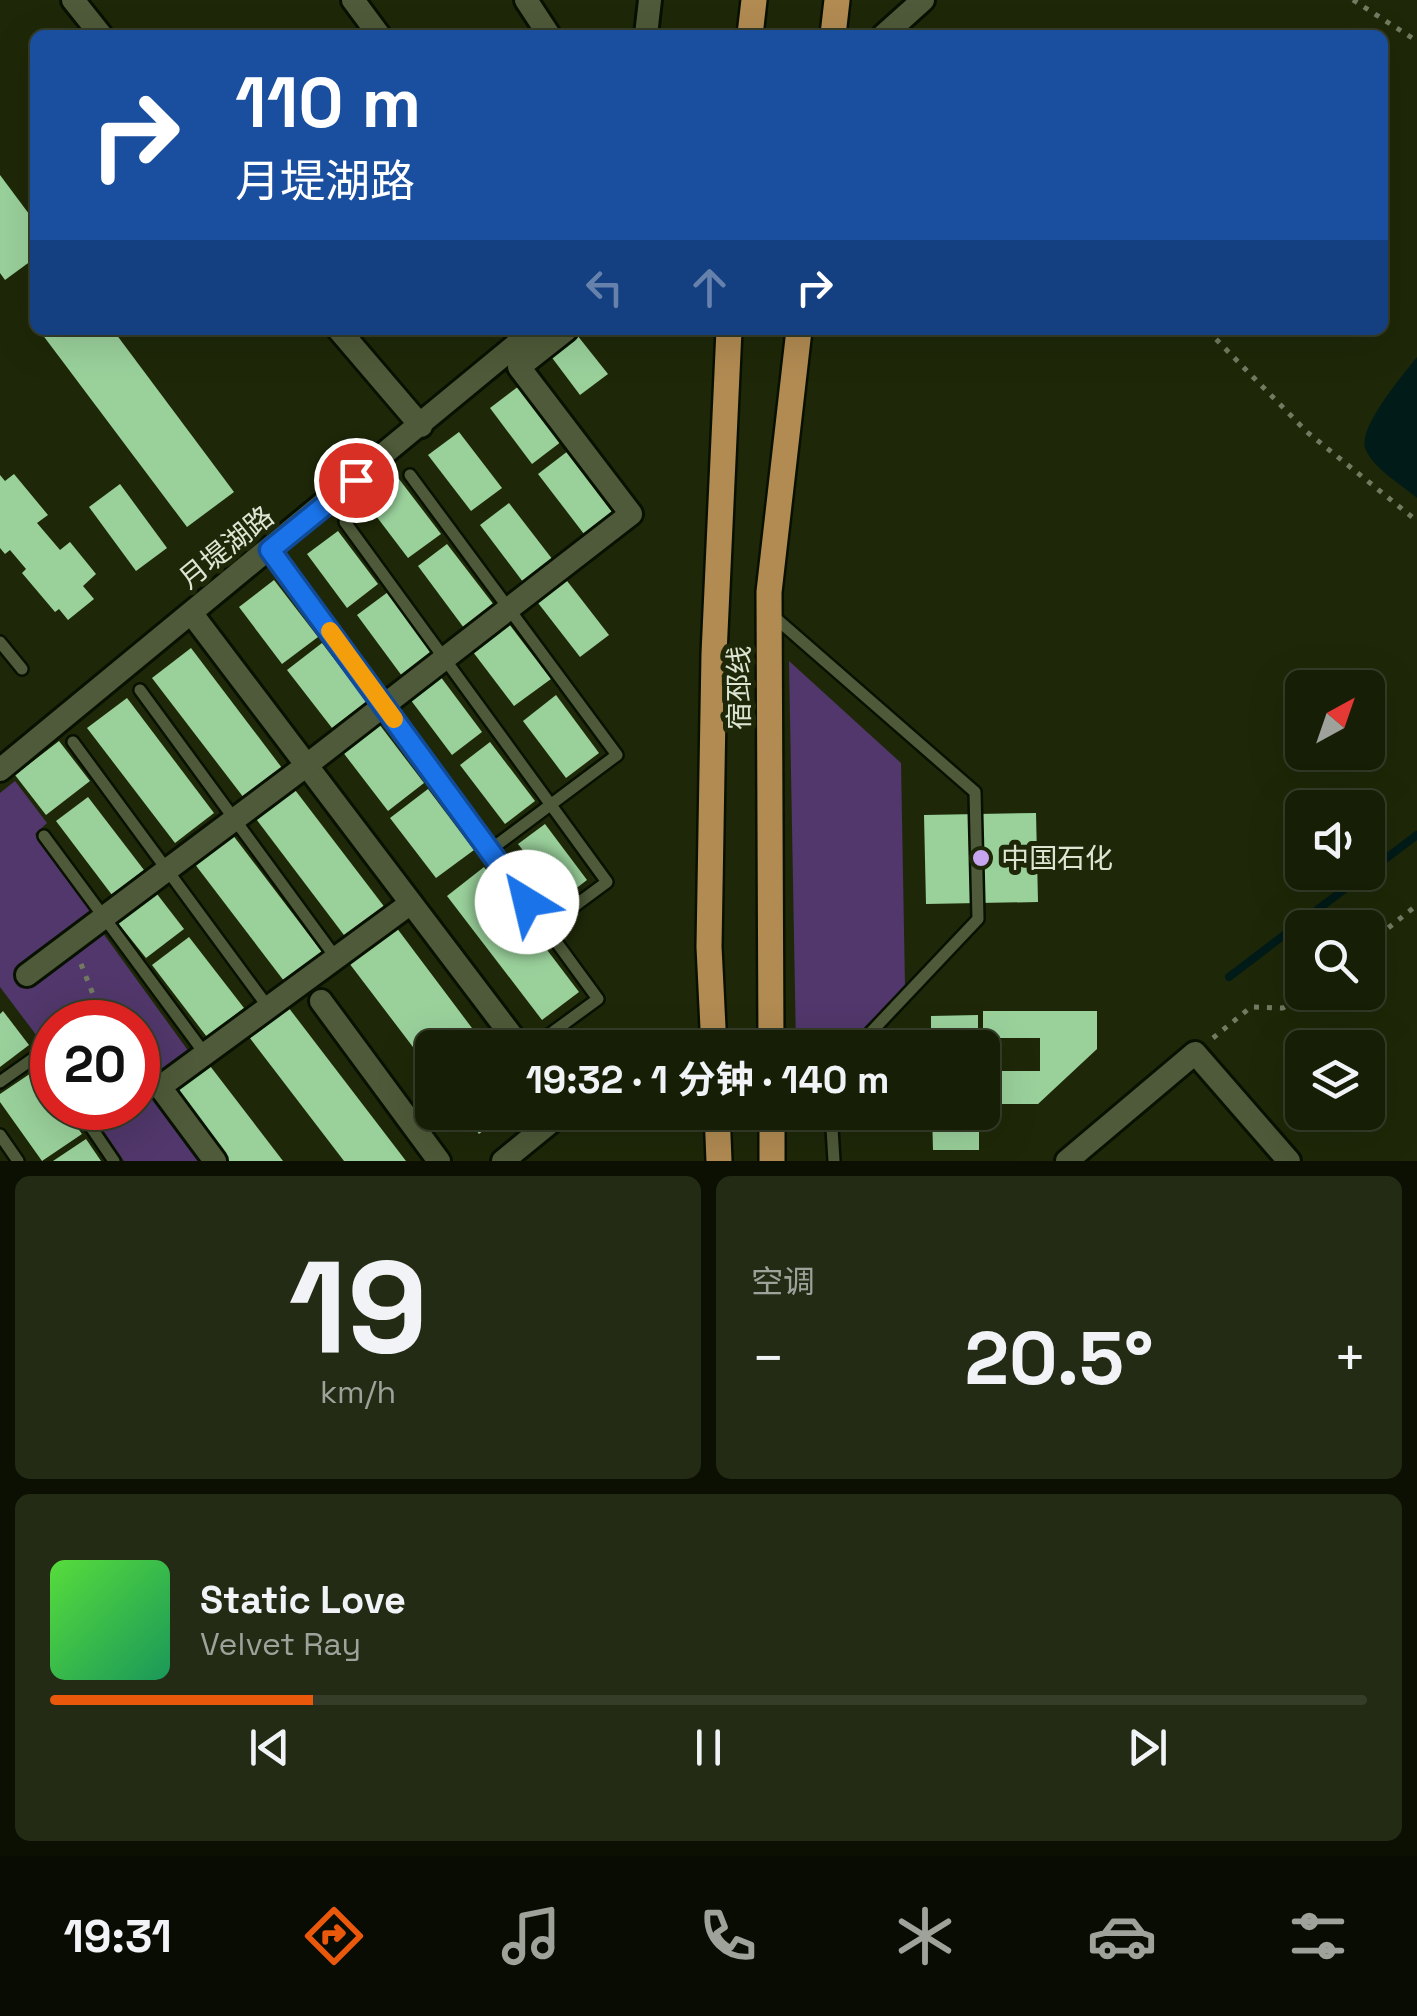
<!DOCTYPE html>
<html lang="zh">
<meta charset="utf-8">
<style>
body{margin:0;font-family:"Space Grotesk","Noto Sans SC",sans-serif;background:#232b14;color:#f1f3f6;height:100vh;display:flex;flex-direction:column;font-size:38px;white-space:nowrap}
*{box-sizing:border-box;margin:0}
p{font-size:32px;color:#9ea29b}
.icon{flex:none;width:55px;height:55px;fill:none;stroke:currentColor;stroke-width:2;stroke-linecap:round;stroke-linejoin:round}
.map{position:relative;height:1161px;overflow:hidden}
.drawer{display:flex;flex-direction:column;gap:15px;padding:15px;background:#0c1003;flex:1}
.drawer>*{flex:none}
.guide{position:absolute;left:30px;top:30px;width:1358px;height:305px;border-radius:15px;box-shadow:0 10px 40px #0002,0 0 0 2px #353c28;background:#1a4fa0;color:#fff;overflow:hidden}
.needle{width:65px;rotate:40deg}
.tools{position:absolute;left:1285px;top:670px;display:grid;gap:20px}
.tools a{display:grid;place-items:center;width:100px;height:100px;border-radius:15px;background:#161e06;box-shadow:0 10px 40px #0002,0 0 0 2px #353c28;font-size:50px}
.speed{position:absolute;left:30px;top:1000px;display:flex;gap:20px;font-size:50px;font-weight:700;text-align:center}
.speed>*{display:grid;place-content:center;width:130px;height:130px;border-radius:50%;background:#161e06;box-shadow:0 10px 40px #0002,0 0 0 2px #353c28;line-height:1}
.speed .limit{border:15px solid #d22;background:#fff;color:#111}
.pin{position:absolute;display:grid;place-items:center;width:85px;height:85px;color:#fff;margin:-42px;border:5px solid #fff;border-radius:50%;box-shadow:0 2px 10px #0007}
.me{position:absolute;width:110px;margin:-55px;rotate:324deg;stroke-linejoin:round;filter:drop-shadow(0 0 8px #0008)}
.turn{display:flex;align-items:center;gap:35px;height:210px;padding:0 40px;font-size:45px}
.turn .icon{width:130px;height:130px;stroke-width:2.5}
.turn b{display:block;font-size:70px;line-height:85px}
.lanes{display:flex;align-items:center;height:95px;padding:0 40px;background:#0003;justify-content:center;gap:50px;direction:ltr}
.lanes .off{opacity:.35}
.big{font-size:75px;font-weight:700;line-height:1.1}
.drawer .card{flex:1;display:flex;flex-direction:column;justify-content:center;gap:15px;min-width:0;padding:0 35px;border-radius:15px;background:#232b14}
.drawer .dial{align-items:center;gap:0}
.dial b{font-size:130px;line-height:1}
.song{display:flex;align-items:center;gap:30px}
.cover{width:120px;height:120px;border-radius:15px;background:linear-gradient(135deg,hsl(110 70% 55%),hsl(150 70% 35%))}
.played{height:10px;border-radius:5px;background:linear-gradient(90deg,#ea580c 20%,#353c28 20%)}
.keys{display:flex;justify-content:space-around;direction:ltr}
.heat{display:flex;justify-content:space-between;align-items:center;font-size:55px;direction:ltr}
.drawer .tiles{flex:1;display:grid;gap:15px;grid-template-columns:1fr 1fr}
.card:last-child{grid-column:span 2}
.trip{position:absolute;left:415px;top:1030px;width:585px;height:100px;border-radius:15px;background:#161e06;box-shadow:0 10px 40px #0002,0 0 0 2px #353c28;font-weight:700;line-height:100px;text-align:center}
.menu{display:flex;height:160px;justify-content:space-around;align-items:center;background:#090c02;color:#9ea29b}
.menu .icon{width:70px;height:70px}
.menu .on{color:#ea580c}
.menu b{font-size:45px;color:#f1f3f6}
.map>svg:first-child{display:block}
.green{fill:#51376b}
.water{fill:#001b18}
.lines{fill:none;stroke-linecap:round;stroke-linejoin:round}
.stream{stroke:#001b18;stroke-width:8}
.building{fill:#9ad19b}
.service-casing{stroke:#081100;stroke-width:16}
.minor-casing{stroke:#081100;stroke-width:28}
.primary-casing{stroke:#081100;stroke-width:30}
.path{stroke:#727b61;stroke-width:5;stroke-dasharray:5 8;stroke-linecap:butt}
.service{stroke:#4e5a39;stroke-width:11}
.minor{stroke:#4e5a39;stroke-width:22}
.primary{stroke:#b28b52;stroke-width:25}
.route-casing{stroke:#114b97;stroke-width:25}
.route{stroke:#1a73e8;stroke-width:18}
.slow{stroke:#f59e0b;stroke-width:18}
.poi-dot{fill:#c7a6ef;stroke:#1e2808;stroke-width:4}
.labels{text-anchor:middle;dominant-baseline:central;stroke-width:10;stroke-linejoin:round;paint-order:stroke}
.street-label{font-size:28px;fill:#dde5d2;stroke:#1e2808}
.poi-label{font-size:28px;fill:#dde5d2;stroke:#1e2808;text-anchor:start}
</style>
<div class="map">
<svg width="1417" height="1161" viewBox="0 0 1417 1161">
<rect width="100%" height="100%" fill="#1e2808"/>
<g class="green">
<polygon points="789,661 901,763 905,987 845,1047 796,1047"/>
<polygon points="15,781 47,823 35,834 96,913 92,918 192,1056 204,1161 124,1161 88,1108 138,1108 138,1022 52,1022 52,1056 0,987 0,793"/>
</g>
<path class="water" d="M1417 357V498C1401 484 1374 469 1366 450 1356 429 1404 374 1417 357Z"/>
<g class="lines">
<g class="stream">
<polyline points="1368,872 1417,835"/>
<polyline points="1229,977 1367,872"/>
</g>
</g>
<g class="building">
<polygon points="0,175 35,222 35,258 5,280 0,273"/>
<polygon points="39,330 113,330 234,492 187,527"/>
<polygon points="577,335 608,374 580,395 550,355"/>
<polygon points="523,383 566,438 532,464 490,408"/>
<polygon points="459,432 502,488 471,511 428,455"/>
<polygon points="568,451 614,511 584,534 538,474"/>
<polygon points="14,474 48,515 37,523 60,550 70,542 96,574 83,586 94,599 68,620 59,609 55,612 22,573 26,569 10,550 5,554 0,548 0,475 5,481"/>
<polygon points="399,479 441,534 408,558 367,504"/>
<polygon points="120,484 167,548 136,571 89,507"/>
<polygon points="509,503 553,560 523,582 480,525"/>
<polygon points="338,531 378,584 347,608 307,554"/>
<polygon points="447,544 494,605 464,628 418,566"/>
<polygon points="564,577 609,635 580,657 535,599"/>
<polygon points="274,580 318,637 282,664 239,607"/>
<polygon points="388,592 434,652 402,676 357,615"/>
<polygon points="509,624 551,679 514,706 473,652"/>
<polygon points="322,643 367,702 332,728 287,670"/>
<polygon points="191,648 282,768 244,798 152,678"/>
<polygon points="440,676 482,732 452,755 410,699"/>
<polygon points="556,695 599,753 566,778 523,721"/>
<polygon points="127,698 214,813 175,843 87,728"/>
<polygon points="379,724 424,783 388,811 342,751"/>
<polygon points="59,741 90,781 46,815 15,775"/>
<polygon points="490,742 535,801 505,824 460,765"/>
<polygon points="292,786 386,909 347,939 253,815"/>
<polygon points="428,789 474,850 436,878 390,818"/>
<polygon points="88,797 144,870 112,895 56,821"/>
<polygon points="1036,813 1038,902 926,904 924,815"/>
<polygon points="545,824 587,880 561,900 518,844"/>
<polygon points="232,834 322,952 284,981 194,863"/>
<polygon points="484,867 579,992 542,1020 447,896"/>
<polygon points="157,894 184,929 146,958 118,923"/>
<polygon points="393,923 487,1048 432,1048 432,1072 346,959"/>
<polygon points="189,937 244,1008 207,1037 152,965"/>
<polygon points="285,1003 406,1161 344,1161 246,1033"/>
<polygon points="3,1011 29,1045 0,1067 0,1014"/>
<polygon points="983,1011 1097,1011 1097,1049 1038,1104 988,1104 988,1071 1040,1071 1040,1038 983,1038"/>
<polygon points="978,1015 978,1048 931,1048 931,1016"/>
<polygon points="207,1062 283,1161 229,1161 173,1088"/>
<polygon points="37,1069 52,1092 52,1108 63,1108 82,1134 42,1161 0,1102 0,1094"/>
<polygon points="463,1112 507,1112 479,1134"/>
<polygon points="932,1112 979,1112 979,1150 933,1150"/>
<polygon points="86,1139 101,1161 53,1161"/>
</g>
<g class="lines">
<g class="service-casing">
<g id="service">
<polyline points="410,475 617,755 490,850"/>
<polyline points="345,522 607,882 546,927"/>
<polyline points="270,550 598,999 531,1048"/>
<polyline points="772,615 975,792 978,919 856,1048"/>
<polyline points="0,642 22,669"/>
<polyline points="140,690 336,958"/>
<polyline points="73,742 268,1007"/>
<polyline points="44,836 205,1054"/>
<polyline points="0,1082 41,1053 52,1070"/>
<polyline points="78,1108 114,1161"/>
<polyline points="831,1112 834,1161"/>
<polyline points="776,1131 794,1112"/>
<polyline points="0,1135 18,1161"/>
</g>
</g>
<g class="minor-casing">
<g id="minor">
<polyline points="73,0 101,35"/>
<polyline points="353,0 379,35"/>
<polyline points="526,0 549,35"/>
<polyline points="646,35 650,0"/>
<polyline points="884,35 923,0"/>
<polyline points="339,330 421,426"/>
<polyline points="192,614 521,1048"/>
<polyline points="0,770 534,330"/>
<polyline points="27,975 307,765 631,514 519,367 566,330"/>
<polyline points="321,1001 439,1161"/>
<polyline points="215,1161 160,1087 411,903"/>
<polyline points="503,1161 563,1112"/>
<polyline points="1067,1161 1195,1053 1289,1161"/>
</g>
</g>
<g class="primary-casing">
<g id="primary">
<polyline points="750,35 754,0"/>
<polyline points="833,35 837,0"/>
<polyline points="714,1048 709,947 714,654 729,330"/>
<polyline points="771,1048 769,592 799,330"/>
<polyline points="717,1112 719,1161"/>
<polyline points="772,1112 772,1161"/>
</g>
</g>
<g class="path">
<polyline points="1353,0 1417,41"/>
<polyline points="1207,330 1307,432 1417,521"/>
<polyline points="1368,944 1417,905"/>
<polyline points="81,964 104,1022"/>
<polyline points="1213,1038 1251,1007 1283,1008 1306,992"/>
</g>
<use href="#service" class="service"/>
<use href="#minor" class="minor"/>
<use href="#primary" class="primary"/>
</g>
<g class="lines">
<g class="route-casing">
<polyline id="route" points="356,480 270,550 527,902"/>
</g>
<use href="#route" class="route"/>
<polyline class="slow" points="330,631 394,719"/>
</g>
<circle class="poi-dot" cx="981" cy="858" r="10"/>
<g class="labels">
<g class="street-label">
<text transform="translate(226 547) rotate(-39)">月堤湖路</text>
<text transform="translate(739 688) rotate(-90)">宿邳线</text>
</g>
<g class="poi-label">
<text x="1001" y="858">中国石化</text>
</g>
</g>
</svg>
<div class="tools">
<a><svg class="needle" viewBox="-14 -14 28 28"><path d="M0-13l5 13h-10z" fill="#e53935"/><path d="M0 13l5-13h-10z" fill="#9ea29b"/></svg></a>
<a><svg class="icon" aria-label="sound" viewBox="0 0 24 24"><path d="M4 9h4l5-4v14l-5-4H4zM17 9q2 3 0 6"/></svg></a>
<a><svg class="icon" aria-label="search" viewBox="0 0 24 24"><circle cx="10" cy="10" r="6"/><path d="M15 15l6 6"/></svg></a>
<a><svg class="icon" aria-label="layers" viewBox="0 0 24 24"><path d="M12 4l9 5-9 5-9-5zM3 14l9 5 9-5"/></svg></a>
</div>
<div class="speed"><div class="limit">20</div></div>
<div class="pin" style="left:356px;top:480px;background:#d93025"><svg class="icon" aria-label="arrive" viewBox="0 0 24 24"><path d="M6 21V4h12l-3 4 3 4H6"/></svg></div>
<svg class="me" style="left:527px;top:902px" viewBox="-20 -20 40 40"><circle r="19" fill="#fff"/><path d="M0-13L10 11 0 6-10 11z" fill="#1a73e8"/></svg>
<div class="trip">19:32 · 1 分钟 · 140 m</div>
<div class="guide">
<div class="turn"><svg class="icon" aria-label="right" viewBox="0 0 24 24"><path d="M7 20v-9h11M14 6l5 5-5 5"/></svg><div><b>110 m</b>月堤湖路</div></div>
<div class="lanes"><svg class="icon off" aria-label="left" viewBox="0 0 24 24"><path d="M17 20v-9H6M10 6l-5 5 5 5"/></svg><svg class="icon off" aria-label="ahead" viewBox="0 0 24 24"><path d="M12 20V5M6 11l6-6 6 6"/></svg><svg class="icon" aria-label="right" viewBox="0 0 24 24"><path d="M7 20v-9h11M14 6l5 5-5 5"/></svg></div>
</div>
</div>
<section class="drawer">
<div class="tiles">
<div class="card dial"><b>19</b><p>km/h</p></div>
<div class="card"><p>空调</p>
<div class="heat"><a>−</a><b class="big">20.5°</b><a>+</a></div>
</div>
<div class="card">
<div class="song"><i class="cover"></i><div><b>Static Love</b><p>Velvet Ray</p></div></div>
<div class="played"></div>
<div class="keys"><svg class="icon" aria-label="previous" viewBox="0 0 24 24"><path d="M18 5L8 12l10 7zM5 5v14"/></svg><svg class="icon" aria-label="pause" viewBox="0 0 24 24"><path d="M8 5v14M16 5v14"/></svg><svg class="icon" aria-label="next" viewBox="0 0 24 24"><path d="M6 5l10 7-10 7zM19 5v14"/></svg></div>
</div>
</div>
</section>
<nav class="menu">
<b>19:31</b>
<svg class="icon on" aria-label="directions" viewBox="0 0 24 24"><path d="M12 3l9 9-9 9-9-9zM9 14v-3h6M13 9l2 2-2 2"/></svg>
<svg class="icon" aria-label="music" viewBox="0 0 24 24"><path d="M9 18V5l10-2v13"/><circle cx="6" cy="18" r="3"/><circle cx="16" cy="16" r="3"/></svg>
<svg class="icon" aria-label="phone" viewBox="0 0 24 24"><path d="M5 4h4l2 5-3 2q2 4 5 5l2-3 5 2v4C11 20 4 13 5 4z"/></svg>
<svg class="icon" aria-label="climate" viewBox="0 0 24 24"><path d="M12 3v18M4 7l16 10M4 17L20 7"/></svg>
<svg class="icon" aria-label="car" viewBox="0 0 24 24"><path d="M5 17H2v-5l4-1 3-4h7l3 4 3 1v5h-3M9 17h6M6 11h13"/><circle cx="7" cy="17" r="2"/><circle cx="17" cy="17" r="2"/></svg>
<svg class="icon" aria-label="filters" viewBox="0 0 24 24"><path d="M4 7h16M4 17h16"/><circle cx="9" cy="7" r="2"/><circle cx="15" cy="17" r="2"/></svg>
</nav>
